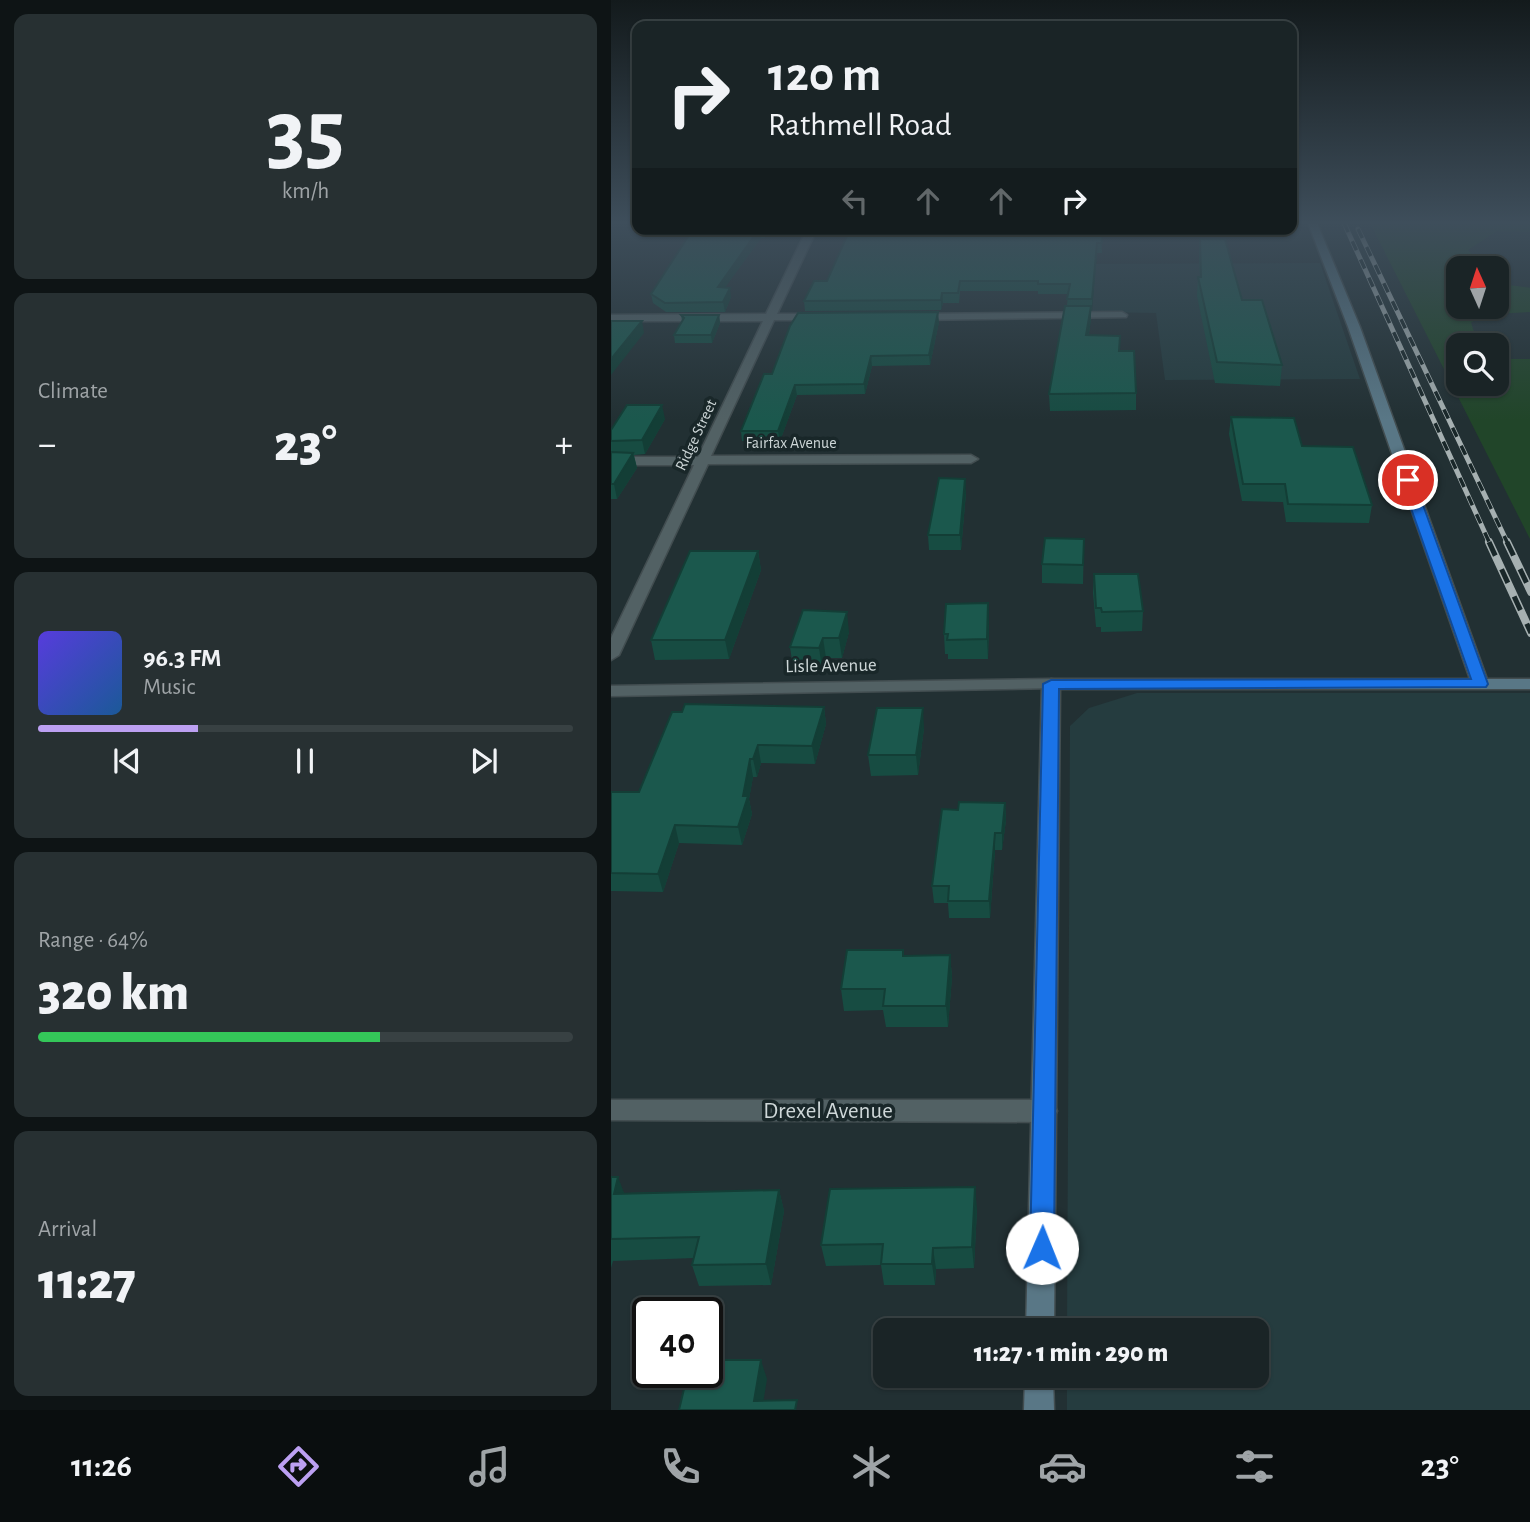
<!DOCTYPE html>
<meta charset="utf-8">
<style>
body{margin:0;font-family:"Alegreya Sans",sans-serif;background:#273032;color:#f1f3f6;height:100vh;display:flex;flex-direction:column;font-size:26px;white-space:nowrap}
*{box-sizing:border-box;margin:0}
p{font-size:23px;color:#9fa4a7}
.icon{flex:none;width:38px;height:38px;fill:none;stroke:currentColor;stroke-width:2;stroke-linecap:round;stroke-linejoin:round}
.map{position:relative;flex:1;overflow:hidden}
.drawer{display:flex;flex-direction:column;gap:14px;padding:14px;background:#0e1415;width:611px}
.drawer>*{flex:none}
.hud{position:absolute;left:21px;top:21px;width:665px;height:214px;border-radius:14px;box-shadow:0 2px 5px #0004,0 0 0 2px #384143;background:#1a2426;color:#f1f3f6;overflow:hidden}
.needle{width:46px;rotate:357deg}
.controls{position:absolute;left:835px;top:256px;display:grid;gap:14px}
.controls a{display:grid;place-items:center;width:63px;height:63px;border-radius:14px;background:#1a2426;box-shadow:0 2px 5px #0004,0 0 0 2px #384143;font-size:35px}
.speed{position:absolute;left:21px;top:1297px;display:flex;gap:14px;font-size:35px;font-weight:700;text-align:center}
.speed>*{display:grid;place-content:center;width:91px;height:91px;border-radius:50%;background:#1a2426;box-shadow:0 2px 5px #0004,0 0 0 2px #384143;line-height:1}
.speed .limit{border:4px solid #111;border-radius:10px;background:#fff;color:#111}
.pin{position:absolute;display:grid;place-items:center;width:60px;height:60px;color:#fff;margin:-30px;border:4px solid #fff;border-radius:50%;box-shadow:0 2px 7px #0007}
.me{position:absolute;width:77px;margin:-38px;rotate:1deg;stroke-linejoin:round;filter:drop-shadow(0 0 5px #0008)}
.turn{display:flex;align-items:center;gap:24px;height:147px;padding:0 21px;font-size:32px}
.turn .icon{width:91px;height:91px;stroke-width:2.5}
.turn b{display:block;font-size:49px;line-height:60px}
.lanes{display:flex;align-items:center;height:66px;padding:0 21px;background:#0003;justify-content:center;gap:35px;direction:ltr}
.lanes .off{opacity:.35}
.big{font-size:52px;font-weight:800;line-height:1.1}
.drawer .widget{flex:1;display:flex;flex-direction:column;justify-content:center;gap:10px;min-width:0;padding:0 24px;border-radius:14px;background:#273032}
.drawer .dial{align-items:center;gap:0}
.dial b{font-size:91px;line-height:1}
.song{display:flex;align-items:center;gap:21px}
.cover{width:84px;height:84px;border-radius:10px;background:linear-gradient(135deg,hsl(250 70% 55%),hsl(210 70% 35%))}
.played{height:7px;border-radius:4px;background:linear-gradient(90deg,#bca0f2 30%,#384143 30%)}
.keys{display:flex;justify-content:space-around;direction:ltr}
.heat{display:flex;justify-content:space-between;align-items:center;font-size:38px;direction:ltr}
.charge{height:10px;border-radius:5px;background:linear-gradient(90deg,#34c759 64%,#384143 0)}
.trip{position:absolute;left:262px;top:1318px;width:396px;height:70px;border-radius:14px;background:#1a2426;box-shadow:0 2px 5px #0004,0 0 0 2px #384143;font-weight:800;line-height:70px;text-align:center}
.tabs{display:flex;height:112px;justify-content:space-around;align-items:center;background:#0a0e0f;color:#9fa4a7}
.tabs .icon{width:49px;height:49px}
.tabs .on{color:#bca0f2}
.tabs b{font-size:32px;color:#f1f3f6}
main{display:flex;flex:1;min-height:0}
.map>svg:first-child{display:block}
.built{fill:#253c3f}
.green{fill:#214529}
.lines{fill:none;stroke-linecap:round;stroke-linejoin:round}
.street-casing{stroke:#424d50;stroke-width:3}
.secondary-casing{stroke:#424d50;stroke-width:3}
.street{fill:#526164;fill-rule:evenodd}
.secondary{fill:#597786;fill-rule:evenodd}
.rail-far1-casing{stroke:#a6b0b1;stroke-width:5}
.rail-casing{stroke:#a6b0b1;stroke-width:8}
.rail-far1{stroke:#192729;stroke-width:3.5;stroke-dasharray:10;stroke-linecap:butt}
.rail{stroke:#192729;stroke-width:5;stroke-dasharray:15;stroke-linecap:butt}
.wall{fill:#174c42}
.shaded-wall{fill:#133e36}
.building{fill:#1b584d;stroke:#133e36;stroke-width:2}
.route{fill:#1a73e8;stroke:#114b97;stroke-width:2}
.labels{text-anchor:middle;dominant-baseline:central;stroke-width:7;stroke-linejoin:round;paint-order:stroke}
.far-street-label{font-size:16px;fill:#ced7d8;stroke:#192729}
.street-label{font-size:19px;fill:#ced7d8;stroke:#192729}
.near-street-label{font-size:23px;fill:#ced7d8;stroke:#192729}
</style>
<main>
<section class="drawer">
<div class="widget dial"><b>35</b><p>km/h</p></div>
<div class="widget"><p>Climate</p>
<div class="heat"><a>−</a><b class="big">23°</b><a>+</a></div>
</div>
<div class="widget">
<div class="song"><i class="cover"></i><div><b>96.3 FM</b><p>Music</p></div></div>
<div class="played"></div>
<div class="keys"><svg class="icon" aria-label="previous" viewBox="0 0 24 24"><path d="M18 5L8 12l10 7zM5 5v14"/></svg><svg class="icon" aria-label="pause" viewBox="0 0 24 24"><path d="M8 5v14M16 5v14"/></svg><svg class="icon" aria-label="next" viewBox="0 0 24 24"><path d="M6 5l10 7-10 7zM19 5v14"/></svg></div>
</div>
<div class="widget"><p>Range · 64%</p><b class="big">320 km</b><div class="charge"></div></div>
<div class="widget"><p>Arrival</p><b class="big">11:27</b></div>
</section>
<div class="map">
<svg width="920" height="1410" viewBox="0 0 920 1410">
<rect width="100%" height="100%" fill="#223033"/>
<g class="built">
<polygon points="709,263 749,379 554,380 545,313 481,312 484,264"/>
<polygon points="526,693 919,693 919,1410 456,1410 456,1376 646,1376 646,1330 456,1330 459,726 478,708"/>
</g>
<polygon class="green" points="759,223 919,223 919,232 886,231 857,250 873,268 847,268 847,306 886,306 886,280 890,284 920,288 919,312 885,314 860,322 865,339 872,345 847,345 847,383 886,383 886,355 891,359 919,359 919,539"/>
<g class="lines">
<g class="street-casing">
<g id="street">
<polygon points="196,229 206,229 166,314 206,314 211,317 206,320 163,320 100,456 360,455 367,459 360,463 97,464 8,655 0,660 0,638 83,465 0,465 0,457 87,457 152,321 0,321 0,315 155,314"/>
<polygon points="511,312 516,315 515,317 304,320 299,317 304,314"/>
<polygon points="440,679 446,680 449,684 446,688 0,696 0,686"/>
<polygon points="0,1100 434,1100 443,1104 446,1111 443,1118 434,1122 0,1120"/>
</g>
</g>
<g class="secondary-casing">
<g id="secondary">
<polygon points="697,223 706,223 749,327 876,679 920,679 920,689 449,689 443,1330 415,1330 431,684 440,679 859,679 737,327"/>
<polygon points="414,1376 442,1376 443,1410 413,1410"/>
</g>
</g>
<use href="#street" class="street"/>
<use href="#secondary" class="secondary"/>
<g class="rail-far1-casing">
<g id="rail-far1">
<polyline points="733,223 879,544"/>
<polyline points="747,229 897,544"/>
</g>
</g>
<g class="rail-casing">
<g id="rail">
<polyline points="878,542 920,633"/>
<polyline points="896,542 920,592"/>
</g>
</g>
<use href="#rail-far1" class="rail-far1"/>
<use href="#rail" class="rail"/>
</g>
<g class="wall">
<polygon points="82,229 159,229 154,238 150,238 114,287 120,297 114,312 55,312 42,303 40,294"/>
<polygon points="225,229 490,229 491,253 486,253 478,335 509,336 509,351 525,393 525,410 439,411 438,394 456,306 457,294 427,294 427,291 349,291 348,303 332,303 330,310 194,311 193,301 216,281 236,236 226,236"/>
<polygon points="589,239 631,300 671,365 669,386 604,383 586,296 587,277 589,277 588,257"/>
<polygon points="70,315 108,315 109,323 101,343 64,343 63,335 71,321"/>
<polygon points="328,322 319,365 261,366 254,394 186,395 169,441 131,441 130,431 161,374"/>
<polygon points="620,417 691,446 761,505 758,523 675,522 672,502 631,501 618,434"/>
<polygon points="54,419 34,454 23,455 26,468 6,499 0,499 0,430"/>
<polygon points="355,493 350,550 318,550 317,535"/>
<polygon points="473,539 472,584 431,583 431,564"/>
<polygon points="147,551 150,570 118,659 44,660 40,640"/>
<polygon points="483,574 532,611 531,631 490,632 490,627 485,627 482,593"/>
<polygon points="192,610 238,632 231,658 215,658 211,668 182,667 179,647"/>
<polygon points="378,622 377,659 337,659 337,654 334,654 333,634"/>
<polygon points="213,707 215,724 204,764 150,763 146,777 142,777 138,799 141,814 131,845 68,843 52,892 0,891 0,792 28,792 71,712"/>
<polygon points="313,728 307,775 260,776 257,755"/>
<polygon points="394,803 395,820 391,850 384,850 379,918 338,918 337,903 323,903 321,886 347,810"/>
<polygon points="339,955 341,977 337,1027 275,1027 272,1010 233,1011 230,989 293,956"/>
<polygon points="0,1177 13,1193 168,1190 173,1211 160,1285 88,1286 81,1265 83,1258 2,1261 0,1268"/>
<polygon points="366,1209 363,1268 325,1269 324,1285 273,1285 270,1265 215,1266 210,1245"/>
</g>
<g class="shaded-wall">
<polygon points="148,229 150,238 108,296 107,287"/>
<polygon points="153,229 159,229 154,238"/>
<polygon points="486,243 486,253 481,310 481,299"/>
<polygon points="119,288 120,297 114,312 112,302"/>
<polygon points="331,293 332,303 330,310 330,300"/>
<polygon points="480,306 480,321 475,350 475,335"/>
<polygon points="327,312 328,322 319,365 318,355"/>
<polygon points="108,315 109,323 101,343 100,335"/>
<polygon points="31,321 33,333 0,375 0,359"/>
<polygon points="260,356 261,366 254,394 253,384"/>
<polygon points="184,385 186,395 169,441 167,431"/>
<polygon points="51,405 54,419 34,454 31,440"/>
<polygon points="22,453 26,468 6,499 3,484"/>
<polygon points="354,479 355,493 350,550 349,535"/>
<polygon points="147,551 150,570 118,659 114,640"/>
<polygon points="377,603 378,622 377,659 376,639"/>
<polygon points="236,612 238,632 231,658 228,638"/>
<polygon points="212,638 215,658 211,668 208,648"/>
<polygon points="213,707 215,724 204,764 201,746"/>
<polygon points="312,708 313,728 307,775 305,755"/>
<polygon points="147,745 150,763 146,777 142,759"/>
<polygon points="139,759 142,777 138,799 141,814 131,845 127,827"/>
<polygon points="394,803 395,820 391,850 391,833"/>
<polygon points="64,825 68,843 52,892 47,874"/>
<polygon points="384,833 384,850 379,918 378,901"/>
<polygon points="339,955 341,977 337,1027 335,1006"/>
<polygon points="7,1177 15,1198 3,1194"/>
<polygon points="364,1187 366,1209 363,1268 361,1247"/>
<polygon points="168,1190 173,1211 160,1285 155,1264"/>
<polygon points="322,1248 325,1269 324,1285 321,1264"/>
<polygon points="150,1360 156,1379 151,1410 143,1401"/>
</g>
<g class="building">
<polygon points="82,229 148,229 107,287 119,288 112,302 54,303 40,294"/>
<polygon points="239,229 490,229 491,243 486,243 481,299 456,299 459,284 427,284 427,281 349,281 347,293 331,293 330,300 193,301 203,281 216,281"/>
<polygon points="589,239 614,239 631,300 651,300 671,365 606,362 587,277 590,277"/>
<polygon points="454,306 480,306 475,335 509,336 508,351 523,351 525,393 438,394"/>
<polygon points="327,312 318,355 260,356 253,384 184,385 167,431 130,431 153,374 161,374 179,326 187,313"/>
<polygon points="70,315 108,315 100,335 63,335 73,318"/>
<polygon points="0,321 31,321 0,359"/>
<polygon points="16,405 51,405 31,440 0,441 0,430"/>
<polygon points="620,417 683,418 691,446 742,447 761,505 677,504 674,484 632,484"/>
<polygon points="0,452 22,453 3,484 0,484"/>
<polygon points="328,478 354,479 349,535 317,535"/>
<polygon points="434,538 473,539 472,565 431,564"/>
<polygon points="79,551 147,551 114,640 40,640"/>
<polygon points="483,574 527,574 532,611 491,612 490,608 485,608"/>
<polygon points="377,603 376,639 336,640 337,634 333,634 335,604"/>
<polygon points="192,610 236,612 228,638 212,638 208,648 179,647"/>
<polygon points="74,704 213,707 201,746 147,745 142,759 139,759 132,796 137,796 127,827 64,825 47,874 0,873 0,792 28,792 61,712 71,712"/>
<polygon points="266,708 312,708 305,755 257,755"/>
<polygon points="348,802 394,803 391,833 384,833 378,901 337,901 338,886 321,886 331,809 347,810"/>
<polygon points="236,950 292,950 292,956 339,955 335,1006 272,1006 274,989 230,989"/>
<polygon points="0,1177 7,1177 3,1194 168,1190 155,1264 81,1265 88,1237 0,1239"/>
<polygon points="364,1187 361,1247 322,1248 321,1264 270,1264 272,1244 210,1245 219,1189"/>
<polygon points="96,1360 150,1360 143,1401 186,1400 184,1410 68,1410 77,1372 96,1372"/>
</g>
<linearGradient id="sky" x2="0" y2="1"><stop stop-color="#131a1c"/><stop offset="0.53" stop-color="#3e4e5b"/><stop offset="1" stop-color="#3e4e5b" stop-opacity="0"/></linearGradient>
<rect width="920" height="420" fill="url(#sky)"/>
<polygon class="route" points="792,478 803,480 877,684 875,687 448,689 443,1248 440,1256 431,1259 422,1256 419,1248 432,684 440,680 860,679 790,480"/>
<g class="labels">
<g class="far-street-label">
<text transform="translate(85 435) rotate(-65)">Ridge Street</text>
<text x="180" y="443">Fairfax Avenue</text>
</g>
<g class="street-label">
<text transform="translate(220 666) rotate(-1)">Lisle Avenue</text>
</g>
<g class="near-street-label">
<text x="217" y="1111">Drexel Avenue</text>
</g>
</g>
</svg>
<div class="controls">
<a><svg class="needle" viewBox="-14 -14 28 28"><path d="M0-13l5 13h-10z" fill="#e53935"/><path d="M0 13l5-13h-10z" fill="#9fa4a7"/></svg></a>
<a><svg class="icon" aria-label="search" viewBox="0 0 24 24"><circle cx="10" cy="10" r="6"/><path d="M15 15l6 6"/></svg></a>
</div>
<div class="speed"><div class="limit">40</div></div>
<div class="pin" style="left:797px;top:480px;background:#d93025"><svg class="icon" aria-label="arrive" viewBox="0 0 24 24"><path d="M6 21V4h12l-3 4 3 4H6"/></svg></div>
<svg class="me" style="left:431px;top:1248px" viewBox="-20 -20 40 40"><circle r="19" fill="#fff"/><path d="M0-13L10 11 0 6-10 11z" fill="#1a73e8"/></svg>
<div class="trip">11:27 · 1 min · 290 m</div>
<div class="hud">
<div class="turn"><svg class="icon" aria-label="right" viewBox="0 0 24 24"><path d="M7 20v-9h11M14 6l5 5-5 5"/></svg><div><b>120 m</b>Rathmell Road</div></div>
<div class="lanes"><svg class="icon off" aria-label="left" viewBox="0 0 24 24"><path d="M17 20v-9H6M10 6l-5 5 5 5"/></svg><svg class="icon off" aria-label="ahead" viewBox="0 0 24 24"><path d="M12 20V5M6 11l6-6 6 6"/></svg><svg class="icon off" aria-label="ahead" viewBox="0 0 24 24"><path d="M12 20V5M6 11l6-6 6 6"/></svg><svg class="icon" aria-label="right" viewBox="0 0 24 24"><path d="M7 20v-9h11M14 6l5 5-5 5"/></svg></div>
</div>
</div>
</main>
<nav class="tabs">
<b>11:26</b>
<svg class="icon on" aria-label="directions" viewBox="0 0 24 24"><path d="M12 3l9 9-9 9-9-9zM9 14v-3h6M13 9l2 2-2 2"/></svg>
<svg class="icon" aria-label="music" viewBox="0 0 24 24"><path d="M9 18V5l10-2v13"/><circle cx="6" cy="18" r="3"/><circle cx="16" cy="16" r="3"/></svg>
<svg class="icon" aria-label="phone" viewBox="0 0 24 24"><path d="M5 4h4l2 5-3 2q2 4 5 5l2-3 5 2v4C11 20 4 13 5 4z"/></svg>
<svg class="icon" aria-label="climate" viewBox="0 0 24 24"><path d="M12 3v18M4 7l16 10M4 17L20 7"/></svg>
<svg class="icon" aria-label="car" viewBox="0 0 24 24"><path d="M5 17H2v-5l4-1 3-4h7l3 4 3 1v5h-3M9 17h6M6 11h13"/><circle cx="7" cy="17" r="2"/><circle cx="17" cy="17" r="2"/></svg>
<svg class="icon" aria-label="filters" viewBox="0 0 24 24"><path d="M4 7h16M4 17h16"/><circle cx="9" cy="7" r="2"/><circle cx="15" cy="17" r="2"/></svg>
<b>23°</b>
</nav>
